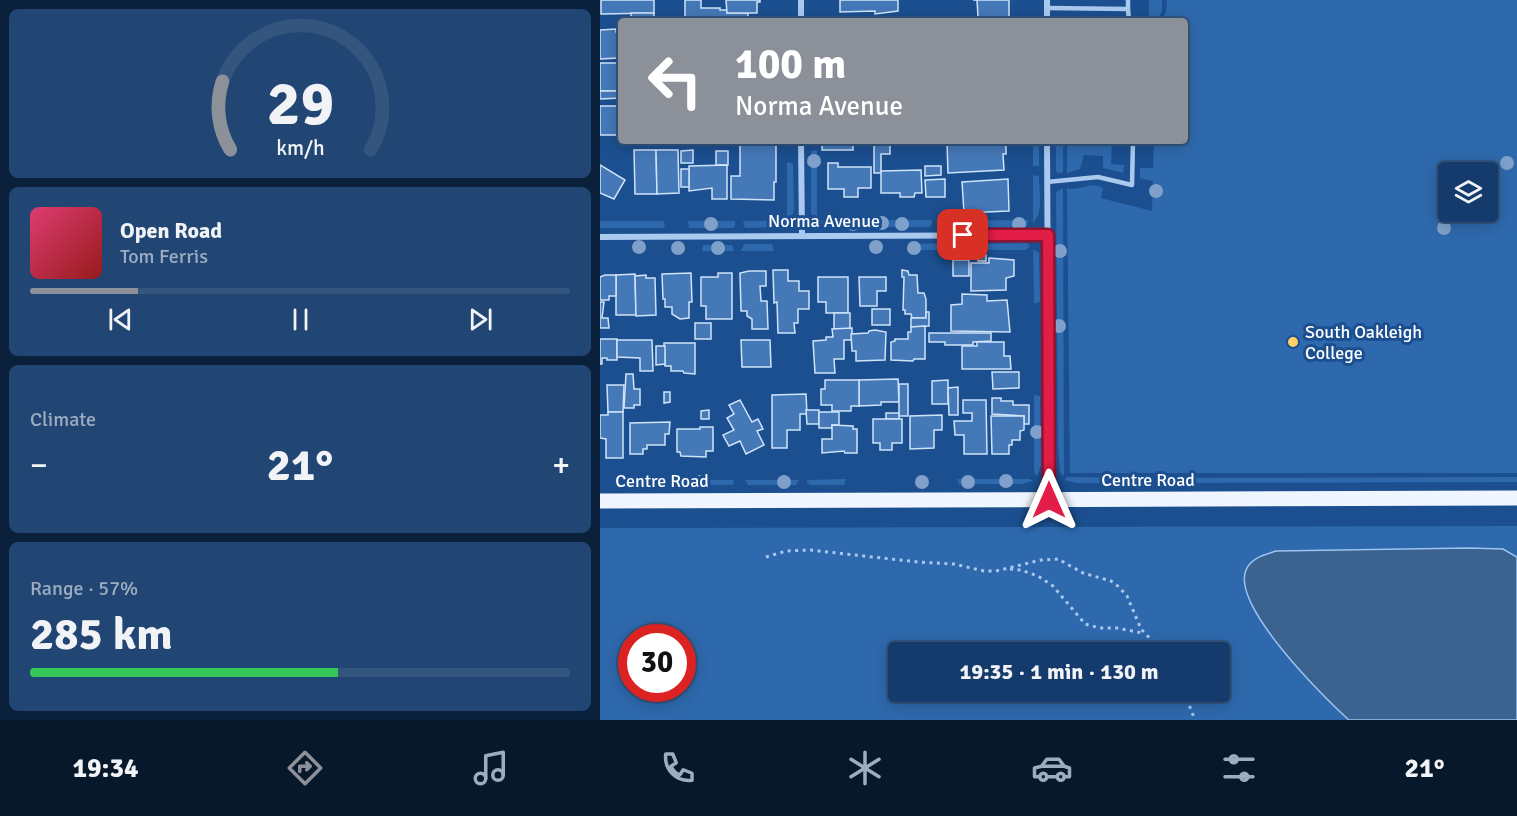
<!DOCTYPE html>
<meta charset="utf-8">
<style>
body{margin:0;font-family:Signika,sans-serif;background:#214673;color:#f1f3f6;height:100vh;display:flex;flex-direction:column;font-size:22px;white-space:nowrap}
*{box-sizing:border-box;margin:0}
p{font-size:20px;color:#9dadc1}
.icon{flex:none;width:33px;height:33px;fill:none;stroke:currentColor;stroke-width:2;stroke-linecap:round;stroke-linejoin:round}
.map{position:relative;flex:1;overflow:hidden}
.sheet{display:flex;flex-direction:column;gap:9px;padding:9px;background:#0b203b;width:600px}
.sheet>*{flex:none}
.guide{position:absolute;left:18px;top:18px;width:570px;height:126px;border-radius:6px;box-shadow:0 3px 15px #0003,0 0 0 2px #33557e;background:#8c9099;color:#fff;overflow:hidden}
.buttons{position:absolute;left:838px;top:162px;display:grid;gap:12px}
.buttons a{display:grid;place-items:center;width:60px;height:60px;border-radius:6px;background:#143b6b;box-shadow:0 3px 15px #0003,0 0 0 2px #33557e;font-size:30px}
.speed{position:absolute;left:18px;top:624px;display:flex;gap:12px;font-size:30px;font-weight:700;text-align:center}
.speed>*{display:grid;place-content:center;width:78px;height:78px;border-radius:50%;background:#143b6b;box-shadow:0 3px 15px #0003,0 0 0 2px #33557e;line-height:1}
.speed .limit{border:9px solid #d22;background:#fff;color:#111}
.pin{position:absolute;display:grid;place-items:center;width:51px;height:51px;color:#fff;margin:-26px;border-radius:12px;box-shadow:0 3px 9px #0006}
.me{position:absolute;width:66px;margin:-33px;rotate:0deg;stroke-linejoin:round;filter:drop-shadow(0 0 4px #0008)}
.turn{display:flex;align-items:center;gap:21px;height:126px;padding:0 18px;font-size:27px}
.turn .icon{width:78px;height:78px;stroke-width:2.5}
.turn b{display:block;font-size:42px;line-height:51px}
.big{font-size:45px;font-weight:700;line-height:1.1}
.sheet .widget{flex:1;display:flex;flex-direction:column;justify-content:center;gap:9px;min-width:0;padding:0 21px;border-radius:9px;background:#214673}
.sheet .dial{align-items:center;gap:0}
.dial svg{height:156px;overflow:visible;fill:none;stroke:#33557e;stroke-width:7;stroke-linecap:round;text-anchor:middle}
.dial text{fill:#f1f3f6;stroke:none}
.song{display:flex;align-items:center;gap:18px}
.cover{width:72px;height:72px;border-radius:9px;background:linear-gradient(135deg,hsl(340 70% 55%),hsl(0 70% 35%))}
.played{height:6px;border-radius:3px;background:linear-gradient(90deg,#8c9099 20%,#33557e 20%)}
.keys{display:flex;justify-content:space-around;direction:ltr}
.heat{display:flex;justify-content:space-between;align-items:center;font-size:33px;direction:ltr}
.charge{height:9px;border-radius:4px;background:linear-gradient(90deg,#34c759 57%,#33557e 0)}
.trip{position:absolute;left:288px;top:642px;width:342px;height:60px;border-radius:6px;background:#143b6b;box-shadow:0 3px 15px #0003,0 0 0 2px #33557e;font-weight:700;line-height:60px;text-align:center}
.menu{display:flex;height:96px;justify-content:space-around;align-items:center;background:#08182b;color:#9dadc1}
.menu .icon{width:42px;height:42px}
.menu .active{color:#8c9099}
.menu b{font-size:27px;color:#f1f3f6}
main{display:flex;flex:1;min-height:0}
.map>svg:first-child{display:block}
.green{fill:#2e69ad;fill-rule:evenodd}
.water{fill:#3c6290;stroke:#9cc4f0;stroke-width:1.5}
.building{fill:#4478b7;stroke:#cfe3fa;stroke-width:1.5}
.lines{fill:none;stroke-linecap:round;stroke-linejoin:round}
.path{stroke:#a9c9ee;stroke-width:3;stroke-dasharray:3 4.5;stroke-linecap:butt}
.service{stroke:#a9c9ee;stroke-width:4.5}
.minor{stroke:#a9c9ee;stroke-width:6}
.primary{stroke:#f0f6ff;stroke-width:15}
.tree{fill:#7ea0ca}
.route-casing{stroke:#92132f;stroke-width:15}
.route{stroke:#e11d48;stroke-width:10}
.poi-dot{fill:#ffd166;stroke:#1b4f8f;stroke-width:2}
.labels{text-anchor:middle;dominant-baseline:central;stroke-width:6;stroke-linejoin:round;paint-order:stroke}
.street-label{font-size:18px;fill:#fff;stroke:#1b4f8f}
.poi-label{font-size:18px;fill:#fff;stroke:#1b4f8f;text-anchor:start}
</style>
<main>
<section class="sheet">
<div class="widget dial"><svg viewBox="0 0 100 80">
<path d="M14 69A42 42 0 1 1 86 69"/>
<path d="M14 69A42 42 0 0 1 10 34" stroke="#8c9099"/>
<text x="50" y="56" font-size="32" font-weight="700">29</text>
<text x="50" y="72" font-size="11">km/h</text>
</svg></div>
<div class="widget">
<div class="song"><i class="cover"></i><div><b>Open Road</b><p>Tom Ferris</p></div></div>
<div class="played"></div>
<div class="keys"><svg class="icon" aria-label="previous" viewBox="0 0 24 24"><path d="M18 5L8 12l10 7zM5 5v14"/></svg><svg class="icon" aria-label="pause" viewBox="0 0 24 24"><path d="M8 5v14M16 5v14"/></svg><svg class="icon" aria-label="next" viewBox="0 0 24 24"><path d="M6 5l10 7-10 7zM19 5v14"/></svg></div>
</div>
<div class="widget"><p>Climate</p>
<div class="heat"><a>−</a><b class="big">21°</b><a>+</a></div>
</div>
<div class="widget"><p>Range · 57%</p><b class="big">285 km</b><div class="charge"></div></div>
</section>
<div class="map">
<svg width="917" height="720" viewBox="0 0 917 720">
<rect width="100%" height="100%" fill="#1b4f8f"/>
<g class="green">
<polygon points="549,0 562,0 562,11 558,20 532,21 533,18 549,18"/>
<path d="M567 0H917V473H470L467 188C480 192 491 180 503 188L501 198 552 211 553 181 540 178V168H553L554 141H585V21H561L566 12ZM849 172H888V212H849Z"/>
<polygon points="467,16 516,18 518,21 467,21"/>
<rect x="433" y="141" width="6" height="25"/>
<polygon points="456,141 463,141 463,172 458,173 456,171"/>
<polygon points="467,141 512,141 511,164 524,165 523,173 503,168 503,156 484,155 480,169 467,173"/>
<polygon points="217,150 217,217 211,214 211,151"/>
<polygon points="187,162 193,164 194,208 193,214 187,217"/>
<path d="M433 175 439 176C439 191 444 212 433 223Z"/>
<polygon points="463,188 464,476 460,473 458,446 456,192"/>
<polygon points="222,220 274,220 274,227 231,227 216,223"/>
<polygon points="282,220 332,220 332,224 329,227 282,227"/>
<polygon points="428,220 427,226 422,227 345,227 344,221"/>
<polygon points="0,221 64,221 65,226 63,228 0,228"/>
<polygon points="88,221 135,221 135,226 133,228 89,228"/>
<polygon points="143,221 182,221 187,222 181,227 145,228"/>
<polygon points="352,243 355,250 307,250 309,244"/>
<polygon points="427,243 430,246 426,250 368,250 370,244"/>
<polygon points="144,244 172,244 174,251 141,251"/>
<polygon points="103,245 132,245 134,251 102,251"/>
<polygon points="433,249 439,253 440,301 438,303 434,303"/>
<polygon points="434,395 440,396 441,465 438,475 435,475 434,470"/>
<polygon points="467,477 547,478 547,483 476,483 465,480"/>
<polygon points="917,477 917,482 576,483 576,478"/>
<polygon points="246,479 244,485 210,485 207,483 207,480"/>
<polygon points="357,479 430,479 433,481 422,484 359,484"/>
<polygon points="80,480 134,480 133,485 83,485"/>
<polygon points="145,480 199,480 196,485 148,485"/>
<path d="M917 526V720H0V528ZM32 638H82V688H32ZM298 652H620V692H298Z"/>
</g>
<path class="water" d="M869 548 903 549 917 557V720H749C723 697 631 605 646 570 651 558 664 555 676 551Z"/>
<g class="building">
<polygon points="1,0 54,0 54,13 1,14"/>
<polygon points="85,0 101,0 101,8 120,8 120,10 127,10 127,13 148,13 148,21 85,21"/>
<polygon points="126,0 160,0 160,2 157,2 157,13 127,13"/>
<polygon points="240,0 298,0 298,11 275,14 275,11 240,12"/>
<polygon points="373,0 409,0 409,17 378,17 377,0"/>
<rect x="31" y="13" width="23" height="8"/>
<polygon points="16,29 16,32 21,32 21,44 18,44 18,58 0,59 0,30"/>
<rect x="0" y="63" width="21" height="28"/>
<polygon points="0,91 21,91 21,98 0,99"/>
<rect x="0" y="106" width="21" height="29"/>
<polygon points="140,141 160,141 160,145 176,145 176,182 174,182 174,200 131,199 131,176 140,176"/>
<rect x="222" y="141" width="31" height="9"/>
<polygon points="274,141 290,141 290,154 281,154 281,173 274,173"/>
<polygon points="377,141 406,141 406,154 403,154 404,170 348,173 347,143"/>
<polygon points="34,150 56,150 57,194 35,194"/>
<polygon points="56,150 78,150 79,193 57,194"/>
<polygon points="93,150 93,163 81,163 81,151"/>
<rect x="116" y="151" width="12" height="14"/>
<polygon points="228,163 238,163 238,167 271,167 271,188 258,188 258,197 244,197 244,189 228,189"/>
<polygon points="0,165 25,180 14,199 0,193"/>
<polygon points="127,165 127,199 112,199 112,188 89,191 89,166"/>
<polygon points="325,166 341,166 341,175 325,176"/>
<rect x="81" y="169" width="8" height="18"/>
<polygon points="321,170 322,193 315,193 314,197 300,197 300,193 281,193 281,171"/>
<polygon points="345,179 345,197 326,197 325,180"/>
<polygon points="408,179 409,211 364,213 362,182"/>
<rect x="378" y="255" width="8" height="6"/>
<polygon points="389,258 414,260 414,276 406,278 406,290 371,291 371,263 389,263"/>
<rect x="353" y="260" width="16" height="16"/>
<polygon points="173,270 188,270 188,281 199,281 199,291 209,291 209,309 198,309 198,323 194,323 195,333 178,333 177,302 174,303"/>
<polygon points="302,270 308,271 309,275 317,275 318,293 324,293 326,299 326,318 312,318 311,314 305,314 305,310 303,310 304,277 302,277"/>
<polygon points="149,271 166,271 166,286 160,286 161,301 167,301 168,329 152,329 152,319 147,316 147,311 141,311 140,273"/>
<polygon points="91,273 92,302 89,302 89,318 80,319 72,314 72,307 65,307 65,299 63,299 62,274"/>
<polygon points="118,273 132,273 132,319 106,319 106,306 101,306 101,277 118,277"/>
<polygon points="35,274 36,315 16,315 16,275"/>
<polygon points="5,275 16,275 16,296 9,296 9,300 0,300 0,277"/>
<polygon points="46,275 46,278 55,278 56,315 36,316 35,276"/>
<polygon points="218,277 248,277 248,313 226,313 226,302 218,302"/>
<polygon points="259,277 286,277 286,291 277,291 277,306 260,306"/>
<polygon points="362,294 387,295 387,301 407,300 410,332 351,331 351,305 362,304"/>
<polygon points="0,302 4,302 2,318 8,318 9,328 0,328"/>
<rect x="272" y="309" width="18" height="16"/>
<polygon points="326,312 329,312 329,326 311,327 311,318 326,318"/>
<rect x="234" y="313" width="16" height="16"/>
<rect x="95" y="323" width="16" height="16"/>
<polygon points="325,326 325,359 314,359 313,361 291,360 291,342 295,341 295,339 308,339 308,332 311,332 311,327"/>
<polygon points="252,328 252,340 244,340 244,359 234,359 235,373 215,373 213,341 226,340 226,337 233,337 232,329"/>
<polygon points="275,330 286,332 285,360 256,361 256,351 252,351 251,334 268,333 269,331"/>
<polygon points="329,333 391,333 391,341 373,342 373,345 345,345 345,342 329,342"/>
<polygon points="0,339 17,339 17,360 7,360 7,358 2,358 2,364 0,364"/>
<polygon points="17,340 52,340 53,371 40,371 40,358 17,357"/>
<polygon points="141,340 170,340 171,367 142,367"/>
<polygon points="377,342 404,342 404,356 410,356 411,369 362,369 362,346 377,346"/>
<polygon points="64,343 95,343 95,374 84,373 83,371 71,371 71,366 65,366"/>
<polygon points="56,346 65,346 65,364 56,365"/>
<polygon points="392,372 419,372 419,388 393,389"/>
<polygon points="26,374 33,374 34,389 40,389 40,405 34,405 34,408 24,408"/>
<polygon points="298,379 299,402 281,402 281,405 259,406 259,380"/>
<polygon points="225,380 259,380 259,406 251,406 251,411 232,411 232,405 221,405 221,389 225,389"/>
<polygon points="348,380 348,404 332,404 332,381"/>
<rect x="299" y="384" width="9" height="32"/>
<polygon points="7,385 24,385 23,412 8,412"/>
<polygon points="358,387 358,415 349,415 348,388"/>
<polygon points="64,392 70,392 70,402 64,403"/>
<polygon points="206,394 207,414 200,414 200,430 187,430 187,448 172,448 172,395"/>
<polygon points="392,398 401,398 401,401 413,401 413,405 429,405 429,424 424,424 424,416 392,414"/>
<polygon points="140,400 152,422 158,419 163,429 157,431 164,445 146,454 140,441 129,446 123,435 134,430 127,418 134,414 129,405"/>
<polygon points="363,400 386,400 387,454 364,454 364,435 355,435 354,421 372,421 372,413 363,413"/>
<polygon points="109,410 109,419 101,419 101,411"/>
<polygon points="206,410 219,410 219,424 207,424"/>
<polygon points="8,412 23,412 23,458 6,458 6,439 0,438 0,415 8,415"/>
<polygon points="219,412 239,412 239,425 232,425 232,428 219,428"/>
<rect x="286" y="413" width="13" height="6"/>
<polygon points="342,415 342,430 334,430 334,448 310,449 310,416"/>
<polygon points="391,416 424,416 424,430 420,431 420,440 412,440 412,445 409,445 409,454 392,454"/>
<polygon points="273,419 302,419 302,443 292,443 292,450 280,450 280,443 273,443"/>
<polygon points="70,422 69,434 65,434 65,445 47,445 47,449 43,449 43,454 30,454 30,423"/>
<polygon points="232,425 253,426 253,429 257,429 257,453 245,453 244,451 222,453 222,439 232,439"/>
<polygon points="100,427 113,427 113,451 106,451 106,457 81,456 80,452 77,452 77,429 100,429"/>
</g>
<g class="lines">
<g class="path">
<polyline points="166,557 186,551 210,550 318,562 354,564 384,571 396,571 441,560 458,559 483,573 511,581 519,587 527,596 541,629 563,652"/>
<polyline points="410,569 421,570 438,576 453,586 485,624 500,628 517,628 542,633"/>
<polyline points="584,692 595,720"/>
</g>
<g class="service">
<polyline points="447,8 528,9 529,21"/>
<polyline points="528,9 528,0"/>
<polyline points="447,182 498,177 532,185 533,141"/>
</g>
<g class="minor">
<polyline points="201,0 201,21"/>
<polyline points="447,0 447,21"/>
<polyline points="201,141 202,236"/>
<polyline points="447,141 449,499"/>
<polyline points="0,237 448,235"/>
</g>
<polyline class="primary" points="0,501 917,498"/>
</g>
<g class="tree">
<circle cx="214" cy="161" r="7"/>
<circle cx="907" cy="163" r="7"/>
<circle cx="556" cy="191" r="7"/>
<circle cx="282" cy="223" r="7"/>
<circle cx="111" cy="224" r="7"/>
<circle cx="253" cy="224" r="7"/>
<circle cx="302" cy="224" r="7"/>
<circle cx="419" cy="224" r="7"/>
<circle cx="844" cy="228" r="7"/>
<circle cx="39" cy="247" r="7"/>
<circle cx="276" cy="247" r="7"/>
<circle cx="78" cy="248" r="7"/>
<circle cx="118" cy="248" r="7"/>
<circle cx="314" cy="248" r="7"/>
<circle cx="460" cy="251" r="7"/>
<circle cx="459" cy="326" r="7"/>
<circle cx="437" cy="432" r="7"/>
<circle cx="406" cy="481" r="7"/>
<circle cx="99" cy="482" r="7"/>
<circle cx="184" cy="482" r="7"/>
<circle cx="322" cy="482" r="7"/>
<circle cx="368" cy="482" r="7"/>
</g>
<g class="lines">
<g class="route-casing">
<polyline id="route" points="363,235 448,235 449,500"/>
</g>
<use href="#route" class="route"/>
</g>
<circle class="poi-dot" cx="693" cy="342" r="6"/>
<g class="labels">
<g class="street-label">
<text x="224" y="221">Norma Avenue</text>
<text x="548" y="480">Centre Road</text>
<text x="62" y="481">Centre Road</text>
</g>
<g class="poi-label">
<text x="705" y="332">South Oakleigh<tspan x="705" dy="21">College</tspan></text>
</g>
</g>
</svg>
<div class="buttons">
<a><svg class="icon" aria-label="layers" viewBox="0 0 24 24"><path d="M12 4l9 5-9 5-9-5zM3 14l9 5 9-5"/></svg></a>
</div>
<div class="speed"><div class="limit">30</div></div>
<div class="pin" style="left:363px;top:235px;background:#d93025"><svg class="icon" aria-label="arrive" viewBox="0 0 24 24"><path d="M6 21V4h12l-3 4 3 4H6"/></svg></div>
<svg class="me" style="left:449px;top:500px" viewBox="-20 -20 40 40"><path d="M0-17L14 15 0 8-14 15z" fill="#e11d48" stroke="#fff" stroke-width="4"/></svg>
<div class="trip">19:35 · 1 min · 130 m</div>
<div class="guide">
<div class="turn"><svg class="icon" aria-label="left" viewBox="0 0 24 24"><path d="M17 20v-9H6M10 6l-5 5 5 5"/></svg><div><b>100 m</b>Norma Avenue</div></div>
</div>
</div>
</main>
<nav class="menu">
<b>19:34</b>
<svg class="icon active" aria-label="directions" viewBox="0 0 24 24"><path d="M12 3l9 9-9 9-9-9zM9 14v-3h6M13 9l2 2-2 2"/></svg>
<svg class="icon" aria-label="music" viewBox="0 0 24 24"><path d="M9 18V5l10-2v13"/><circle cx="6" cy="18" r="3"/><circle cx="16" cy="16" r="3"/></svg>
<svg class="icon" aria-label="phone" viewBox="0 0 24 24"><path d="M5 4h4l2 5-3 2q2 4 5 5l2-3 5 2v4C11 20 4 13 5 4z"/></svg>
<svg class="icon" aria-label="climate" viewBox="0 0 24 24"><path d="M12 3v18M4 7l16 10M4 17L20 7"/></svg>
<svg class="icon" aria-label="car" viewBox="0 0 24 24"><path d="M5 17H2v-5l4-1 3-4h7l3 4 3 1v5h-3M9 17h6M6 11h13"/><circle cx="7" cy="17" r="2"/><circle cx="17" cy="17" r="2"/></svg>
<svg class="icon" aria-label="filters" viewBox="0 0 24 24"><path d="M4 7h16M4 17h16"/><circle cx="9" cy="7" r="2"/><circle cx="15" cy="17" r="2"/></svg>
<b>21°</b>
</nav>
